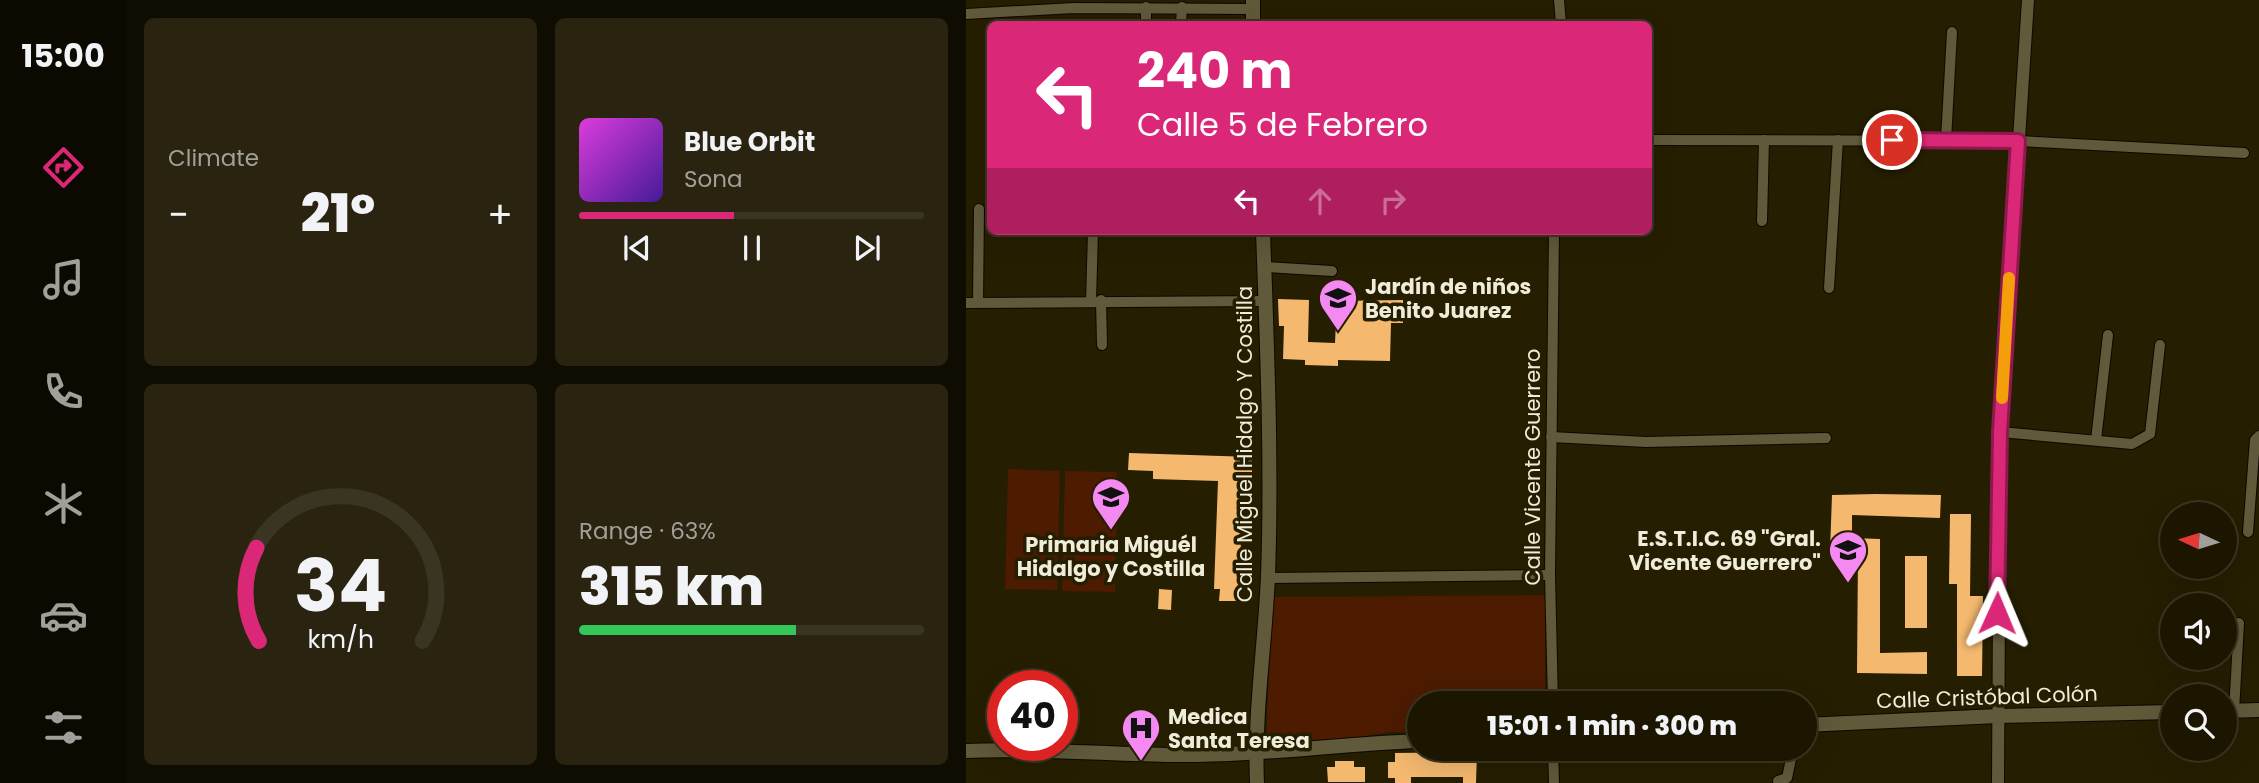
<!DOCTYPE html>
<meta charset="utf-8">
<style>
body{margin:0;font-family:Poppins,sans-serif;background:#292310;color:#f1f3f6;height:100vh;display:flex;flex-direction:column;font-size:26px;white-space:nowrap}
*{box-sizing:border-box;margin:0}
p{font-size:23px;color:#a09f99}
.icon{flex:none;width:38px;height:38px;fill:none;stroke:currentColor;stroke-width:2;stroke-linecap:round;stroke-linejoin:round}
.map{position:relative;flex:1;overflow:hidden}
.drawer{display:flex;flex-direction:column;gap:18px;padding:18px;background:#0f0c01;width:840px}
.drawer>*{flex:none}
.top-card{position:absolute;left:21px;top:21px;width:665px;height:214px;border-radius:10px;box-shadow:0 7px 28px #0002,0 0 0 2px #3a3523;background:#db2777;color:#fff;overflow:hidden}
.needle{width:46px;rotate:274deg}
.fabs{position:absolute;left:1194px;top:502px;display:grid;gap:14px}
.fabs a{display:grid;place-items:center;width:77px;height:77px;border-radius:50%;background:#1c1601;box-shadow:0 7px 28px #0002,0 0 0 2px #3a3523;font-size:35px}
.speed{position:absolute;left:21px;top:670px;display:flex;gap:14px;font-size:35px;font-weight:700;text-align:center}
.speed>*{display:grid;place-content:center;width:91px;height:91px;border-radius:50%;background:#1c1601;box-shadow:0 7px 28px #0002,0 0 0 2px #3a3523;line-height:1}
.speed .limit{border:10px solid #d22;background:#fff;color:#111}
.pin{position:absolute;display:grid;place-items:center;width:60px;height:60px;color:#fff;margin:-30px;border:4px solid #fff;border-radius:50%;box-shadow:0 2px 7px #0007}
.me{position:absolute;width:77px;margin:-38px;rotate:1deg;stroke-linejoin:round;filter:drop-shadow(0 0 5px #0008)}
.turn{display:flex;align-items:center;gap:24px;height:147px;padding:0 35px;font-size:32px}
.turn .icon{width:91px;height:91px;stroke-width:2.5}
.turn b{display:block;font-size:49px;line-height:60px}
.lanes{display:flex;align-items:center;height:66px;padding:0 35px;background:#0003;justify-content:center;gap:35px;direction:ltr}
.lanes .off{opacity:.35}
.big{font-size:52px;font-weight:800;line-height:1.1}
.drawer .card{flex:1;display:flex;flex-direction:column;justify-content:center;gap:10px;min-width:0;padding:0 24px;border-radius:10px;background:#292310}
.drawer .dial{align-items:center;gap:0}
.dial svg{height:182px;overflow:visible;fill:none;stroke:#3a3523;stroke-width:7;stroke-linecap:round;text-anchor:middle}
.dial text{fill:#f1f3f6;stroke:none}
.song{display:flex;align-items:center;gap:21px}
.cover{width:84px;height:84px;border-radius:10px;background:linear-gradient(135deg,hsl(300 70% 55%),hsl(260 70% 35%))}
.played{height:7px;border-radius:4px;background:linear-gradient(90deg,#db2777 45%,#3a3523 45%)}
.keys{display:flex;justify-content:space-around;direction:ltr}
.heat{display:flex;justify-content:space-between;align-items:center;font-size:38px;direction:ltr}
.charge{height:10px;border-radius:5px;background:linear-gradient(90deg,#34c759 63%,#3a3523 0)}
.drawer .tiles{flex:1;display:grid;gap:18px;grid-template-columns:repeat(2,1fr)}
.trip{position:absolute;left:441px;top:691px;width:410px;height:70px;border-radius:35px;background:#1c1601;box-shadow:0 7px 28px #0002,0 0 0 2px #3a3523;font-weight:800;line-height:70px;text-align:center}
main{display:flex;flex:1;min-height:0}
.dock{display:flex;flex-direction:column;width:126px;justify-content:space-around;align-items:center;background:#0b0900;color:#a09f99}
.dock .icon{width:49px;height:49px}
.dock .on{color:#db2777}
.dock b{font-size:32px;color:#f1f3f6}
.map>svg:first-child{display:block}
.green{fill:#4c1b00}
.building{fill:#f4b96f}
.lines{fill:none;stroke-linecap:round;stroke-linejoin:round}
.minor-casing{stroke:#0e0800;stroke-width:12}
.tertiary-casing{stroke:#0e0800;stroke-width:14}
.secondary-casing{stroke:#0e0800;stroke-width:16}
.minor{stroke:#60593a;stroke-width:10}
.tertiary{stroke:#60593a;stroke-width:12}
.secondary{stroke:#60593a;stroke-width:14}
.route-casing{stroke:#8e194d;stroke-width:18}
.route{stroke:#db2777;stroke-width:12}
.slow{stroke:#f59e0b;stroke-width:12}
.labels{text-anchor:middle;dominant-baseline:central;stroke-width:7;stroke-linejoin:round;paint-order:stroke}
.poi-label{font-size:21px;font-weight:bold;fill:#efecda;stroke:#251e01;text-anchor:start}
.street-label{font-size:21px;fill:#efecda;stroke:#251e01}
</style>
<main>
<nav class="dock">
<b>15:00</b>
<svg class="icon on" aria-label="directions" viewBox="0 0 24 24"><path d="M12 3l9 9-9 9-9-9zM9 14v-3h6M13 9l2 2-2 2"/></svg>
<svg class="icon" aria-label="music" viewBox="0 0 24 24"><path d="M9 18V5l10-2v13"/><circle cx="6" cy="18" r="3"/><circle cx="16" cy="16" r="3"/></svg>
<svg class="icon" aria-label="phone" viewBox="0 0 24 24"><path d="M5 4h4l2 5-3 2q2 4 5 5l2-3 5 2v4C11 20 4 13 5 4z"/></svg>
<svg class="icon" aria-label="climate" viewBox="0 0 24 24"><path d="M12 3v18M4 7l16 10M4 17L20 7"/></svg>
<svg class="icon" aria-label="car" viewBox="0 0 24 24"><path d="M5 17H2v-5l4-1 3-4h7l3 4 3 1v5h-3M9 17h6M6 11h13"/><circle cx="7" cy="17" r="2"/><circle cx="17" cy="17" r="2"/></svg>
<svg class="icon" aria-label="filters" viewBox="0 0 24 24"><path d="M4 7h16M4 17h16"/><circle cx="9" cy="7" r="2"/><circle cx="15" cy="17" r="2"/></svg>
</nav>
<section class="drawer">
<div class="tiles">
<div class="card"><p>Climate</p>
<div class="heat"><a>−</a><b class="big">21°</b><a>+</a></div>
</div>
<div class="card">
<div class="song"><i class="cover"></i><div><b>Blue Orbit</b><p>Sona</p></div></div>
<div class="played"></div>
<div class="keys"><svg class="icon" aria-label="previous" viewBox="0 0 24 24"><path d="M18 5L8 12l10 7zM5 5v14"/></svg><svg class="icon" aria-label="pause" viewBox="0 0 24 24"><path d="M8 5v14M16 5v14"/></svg><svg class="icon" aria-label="next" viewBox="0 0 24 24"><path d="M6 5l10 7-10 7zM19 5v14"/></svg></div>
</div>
<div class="card dial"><svg viewBox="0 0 100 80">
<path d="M14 69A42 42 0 1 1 86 69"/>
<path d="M14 69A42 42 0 0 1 13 28" stroke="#db2777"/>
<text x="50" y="56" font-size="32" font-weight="700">34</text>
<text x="50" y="72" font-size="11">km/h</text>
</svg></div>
<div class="card"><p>Range · 63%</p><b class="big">315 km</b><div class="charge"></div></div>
</div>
</section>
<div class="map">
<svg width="1293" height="783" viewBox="0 0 1293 783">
<rect width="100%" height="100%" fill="#251e01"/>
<g class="green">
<polygon points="42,469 94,471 91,590 39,589"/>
<polygon points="99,471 151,472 149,592 96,591"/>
<polygon points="579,595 579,703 453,704 453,732 425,732 353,743 300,744 306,597"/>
</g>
<g class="building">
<polygon points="312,299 343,300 342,342 369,343 371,301 437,300 437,323 425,323 424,361 372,360 372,366 339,365 339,360 317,359 318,326 313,326"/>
<polygon points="163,453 286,457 286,482 277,481 273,601 253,601 254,589 248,589 252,481 187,479 187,471 162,470"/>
<polygon points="910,494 975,495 974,518 886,515 886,538 914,539 914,653 961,652 961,674 891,673 892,551 864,551 866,495"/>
<polygon points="984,514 1005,514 1004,596 1017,596 1016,676 991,676 991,584 983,584"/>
<rect x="939" y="556" width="22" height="72"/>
<polygon points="193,589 206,590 205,610 192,609"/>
<polygon points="511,752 510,783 497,783 497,777 445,777 445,783 429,783 429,778 422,778 422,762 429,762 429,753"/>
<polygon points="369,761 388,761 388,767 399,767 399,782 362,782 361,767 369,767"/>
</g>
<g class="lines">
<g class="minor-casing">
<g id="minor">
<polyline points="593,0 595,24"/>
<polyline points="180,7 180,24"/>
<polyline points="0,14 108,8 287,9"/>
<polyline points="215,24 216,7"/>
<polyline points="682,140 1052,141 1278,153"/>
<polyline points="980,140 986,32"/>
<polyline points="796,221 798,140"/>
<polyline points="299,267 366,271"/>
<polyline points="863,288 872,140"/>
<polyline points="135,300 136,345"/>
<polyline points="125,301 127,231"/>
<polyline points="0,303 299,301"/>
<polyline points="12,303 13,209"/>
<polyline points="1034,432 1166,444 1184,434 1194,345"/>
<polyline points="585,437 680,442 860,438"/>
<polyline points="1130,440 1142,335"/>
<polyline points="1282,532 1289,440 1293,436"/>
<polyline points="302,578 584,575"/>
<polyline points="587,704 584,575 588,231"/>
<polyline points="1268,711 1273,623"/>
<polyline points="587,749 588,783"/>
<polyline points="812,781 821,778 827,749"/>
</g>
</g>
<g class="tertiary-casing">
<polyline id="tertiary" points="1032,783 1034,432 1062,0"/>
</g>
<g class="secondary-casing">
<g id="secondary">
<polyline points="287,0 287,24"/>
<polyline points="1258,711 1293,710"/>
<polyline points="838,725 1032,716 1206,712"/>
<path d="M0 751C70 748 139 754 208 755 290 756 371 744 453 741"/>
<path d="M291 783C288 714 299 645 302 576 306 461 301 346 297 231"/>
</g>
</g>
<use href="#minor" class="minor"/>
<use href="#tertiary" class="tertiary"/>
<use href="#secondary" class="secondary"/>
</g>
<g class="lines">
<g class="route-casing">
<polyline id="route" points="926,140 1052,141 1034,432 1031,613"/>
</g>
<use href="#route" class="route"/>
<polyline class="slow" points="1036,398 1043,278"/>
</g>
<defs>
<g id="school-pin" transform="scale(2.0125)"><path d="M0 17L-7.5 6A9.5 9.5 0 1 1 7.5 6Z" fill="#f489f1" stroke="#251e01"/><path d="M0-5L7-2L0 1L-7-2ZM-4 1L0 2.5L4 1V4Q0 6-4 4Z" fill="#111"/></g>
<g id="hospital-pin" transform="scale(2.0125)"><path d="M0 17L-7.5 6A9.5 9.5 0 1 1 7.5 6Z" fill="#f489f1" stroke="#251e01"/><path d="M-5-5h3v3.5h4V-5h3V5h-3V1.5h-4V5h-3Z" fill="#111"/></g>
</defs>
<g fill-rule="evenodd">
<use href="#school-pin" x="372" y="298"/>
<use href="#school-pin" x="145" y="497"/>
<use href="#school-pin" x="882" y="550"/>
<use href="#hospital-pin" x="175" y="728"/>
</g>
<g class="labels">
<g class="poi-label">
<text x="399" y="286">Jardín de niños<tspan x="399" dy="24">Benito Juarez</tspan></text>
<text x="855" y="538" text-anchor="end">E.S.T.I.C. 69 "Gral.<tspan x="855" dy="24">Vicente Guerrero"</tspan></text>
<text x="145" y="544" text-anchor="middle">Primaria Miguél<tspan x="145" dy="24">Hidalgo y Costilla</tspan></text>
<text x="202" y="716">Medica<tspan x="202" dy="24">Santa Teresa</tspan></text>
</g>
<g class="street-label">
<text transform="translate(278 444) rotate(-90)">Calle Miguel Hidalgo Y Costilla</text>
<text transform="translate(566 467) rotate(-90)">Calle Vicente Guerrero</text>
<text transform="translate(1021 697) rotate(-2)">Calle Cristóbal Colón</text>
</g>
</g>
</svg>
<div class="fabs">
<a><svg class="needle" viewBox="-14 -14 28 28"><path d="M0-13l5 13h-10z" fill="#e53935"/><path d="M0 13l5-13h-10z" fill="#a09f99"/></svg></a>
<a><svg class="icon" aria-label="sound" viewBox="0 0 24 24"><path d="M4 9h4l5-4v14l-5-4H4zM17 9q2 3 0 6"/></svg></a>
<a><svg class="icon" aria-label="search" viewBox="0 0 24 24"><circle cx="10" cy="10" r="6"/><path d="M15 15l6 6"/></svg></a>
</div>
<div class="speed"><div class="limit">40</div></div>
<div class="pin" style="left:926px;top:140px;background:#d93025"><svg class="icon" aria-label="arrive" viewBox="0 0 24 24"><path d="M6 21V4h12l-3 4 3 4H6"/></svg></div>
<svg class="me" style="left:1031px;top:613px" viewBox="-20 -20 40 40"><path d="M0-17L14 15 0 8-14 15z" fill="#db2777" stroke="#fff" stroke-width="4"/></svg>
<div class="trip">15:01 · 1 min · 300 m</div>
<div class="top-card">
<div class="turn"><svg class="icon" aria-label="left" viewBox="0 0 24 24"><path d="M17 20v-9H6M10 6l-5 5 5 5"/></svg><div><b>240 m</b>Calle 5 de Febrero</div></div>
<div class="lanes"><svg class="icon" aria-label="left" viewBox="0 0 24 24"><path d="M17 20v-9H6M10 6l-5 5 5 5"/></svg><svg class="icon off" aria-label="ahead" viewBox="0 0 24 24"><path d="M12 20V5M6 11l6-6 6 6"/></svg><svg class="icon off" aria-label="right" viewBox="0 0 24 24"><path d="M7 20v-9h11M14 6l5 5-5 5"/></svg></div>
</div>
</div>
</main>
